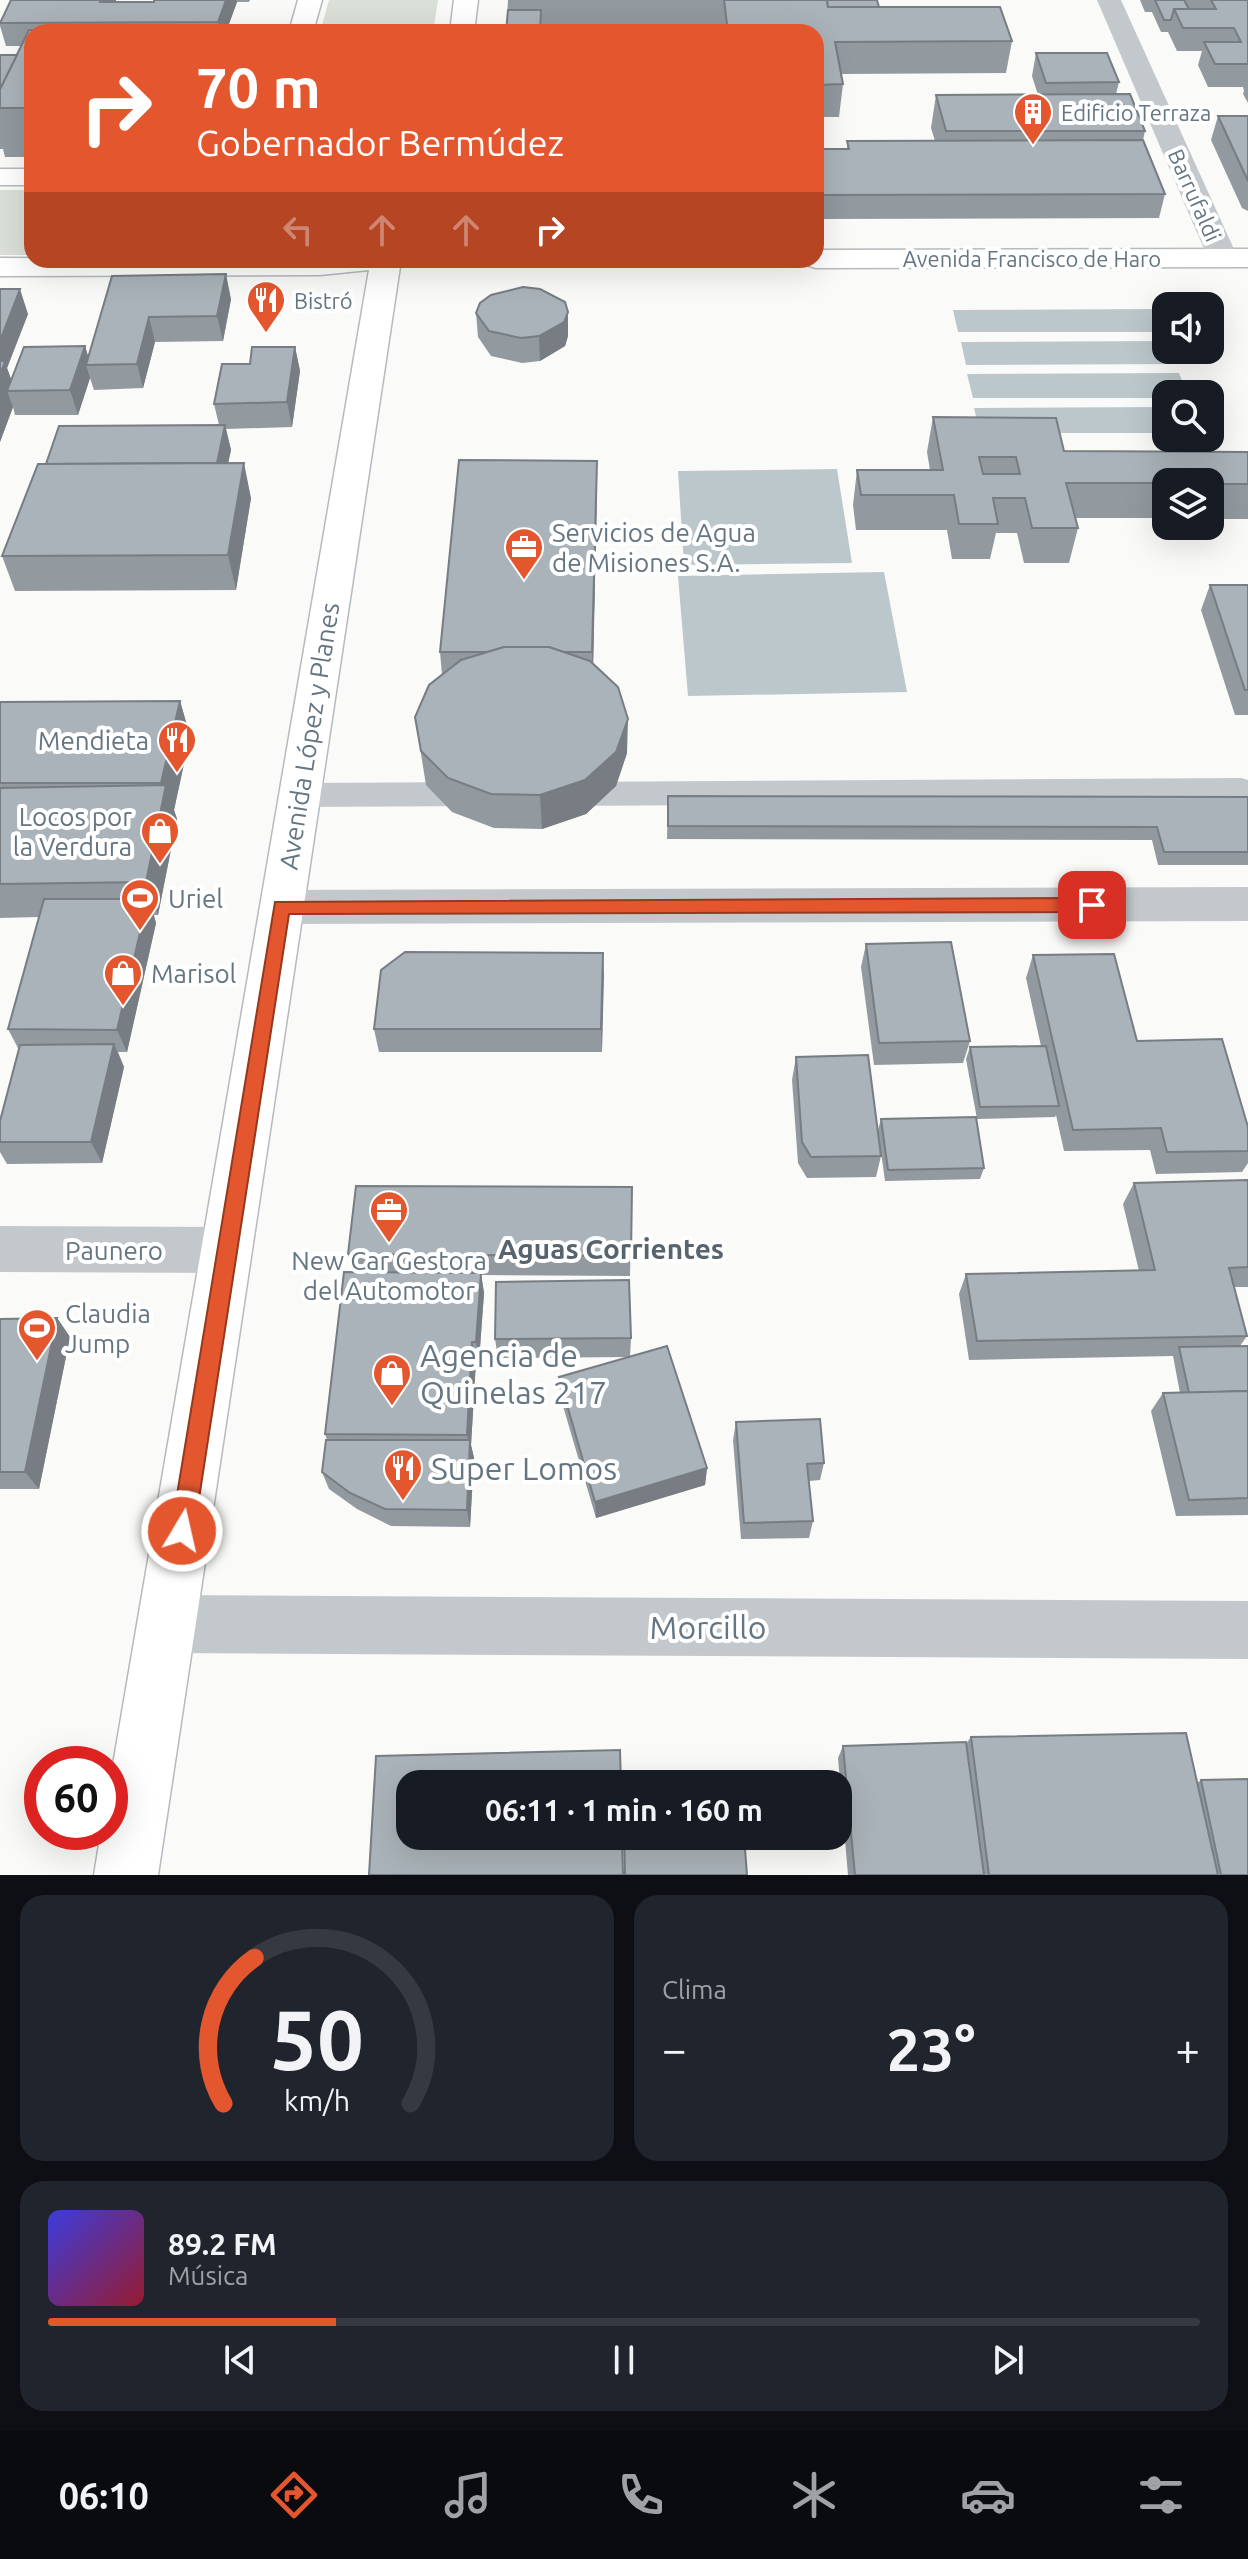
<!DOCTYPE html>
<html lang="es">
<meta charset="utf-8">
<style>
body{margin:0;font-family:Ubuntu,sans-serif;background:#20242c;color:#f1f3f6;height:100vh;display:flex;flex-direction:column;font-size:30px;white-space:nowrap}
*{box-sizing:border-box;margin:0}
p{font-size:26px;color:#9ea1a6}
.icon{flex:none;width:44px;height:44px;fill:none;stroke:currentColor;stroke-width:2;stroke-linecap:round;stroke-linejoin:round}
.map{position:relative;height:1875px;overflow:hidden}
.side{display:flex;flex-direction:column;gap:20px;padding:20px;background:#0d0f14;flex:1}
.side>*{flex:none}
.top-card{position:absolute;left:24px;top:24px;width:800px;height:244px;border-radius:24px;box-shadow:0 8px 32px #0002;background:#e4572e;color:#fff;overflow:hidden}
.fabs{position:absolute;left:1152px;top:292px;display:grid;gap:16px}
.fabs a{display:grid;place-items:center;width:72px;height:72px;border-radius:16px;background:#171b24;box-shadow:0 8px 32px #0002;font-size:40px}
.speed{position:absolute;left:24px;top:1746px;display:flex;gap:16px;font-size:40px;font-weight:700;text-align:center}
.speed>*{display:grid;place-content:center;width:104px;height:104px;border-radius:50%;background:#171b24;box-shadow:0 8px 32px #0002;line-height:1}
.speed .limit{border:12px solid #d22;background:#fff;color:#111}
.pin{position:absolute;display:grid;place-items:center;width:68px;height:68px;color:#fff;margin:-34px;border-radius:16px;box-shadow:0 4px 12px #0006}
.me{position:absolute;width:88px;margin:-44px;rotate:9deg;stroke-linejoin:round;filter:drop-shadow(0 0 6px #0008)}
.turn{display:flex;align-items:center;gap:28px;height:168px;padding:0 40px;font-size:36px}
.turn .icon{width:104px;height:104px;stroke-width:2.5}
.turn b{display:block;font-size:56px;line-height:68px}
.lanes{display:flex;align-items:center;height:76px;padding:0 40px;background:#0003;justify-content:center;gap:40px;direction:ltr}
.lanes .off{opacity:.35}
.big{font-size:60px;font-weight:700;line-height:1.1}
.side .card{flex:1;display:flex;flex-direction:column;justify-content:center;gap:12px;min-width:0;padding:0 28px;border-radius:24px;background:#20242c}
.side .dial{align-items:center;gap:0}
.dial svg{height:208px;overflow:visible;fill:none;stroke:#363941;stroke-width:7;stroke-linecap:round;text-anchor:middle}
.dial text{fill:#f1f3f6;stroke:none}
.song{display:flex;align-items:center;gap:24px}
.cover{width:96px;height:96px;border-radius:12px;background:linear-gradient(135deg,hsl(240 70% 55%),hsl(350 70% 35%))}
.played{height:8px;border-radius:4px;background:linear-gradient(90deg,#e4572e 25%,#363941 25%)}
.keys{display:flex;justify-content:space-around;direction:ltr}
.heat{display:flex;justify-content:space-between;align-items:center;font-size:44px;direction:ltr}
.side .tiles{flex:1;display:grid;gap:20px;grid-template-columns:1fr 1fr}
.card:last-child{grid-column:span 2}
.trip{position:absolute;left:396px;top:1770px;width:456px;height:80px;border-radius:24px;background:#171b24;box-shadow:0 8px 32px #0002;font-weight:700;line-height:80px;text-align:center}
.tabs{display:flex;height:128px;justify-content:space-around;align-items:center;background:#090b0e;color:#9ea1a6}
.tabs .icon{width:56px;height:56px}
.tabs .selected{color:#e4572e}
.tabs b{font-size:36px;color:#f1f3f6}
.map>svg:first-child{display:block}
.green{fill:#dadfd7}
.water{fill:#bbc7cb}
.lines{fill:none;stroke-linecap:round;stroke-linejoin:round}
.primary-casing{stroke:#b5babe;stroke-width:3}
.service{fill:#c3c8cc;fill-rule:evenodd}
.minor{fill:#c3c8cc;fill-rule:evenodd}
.primary{fill:#fff;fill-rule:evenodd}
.wall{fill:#929a9f}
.shaded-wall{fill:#777d82}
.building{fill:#aab3b9;stroke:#777d82;stroke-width:2;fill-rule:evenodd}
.route{fill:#e4572e;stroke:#94391e;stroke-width:2}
.labels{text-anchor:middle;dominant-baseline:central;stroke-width:8;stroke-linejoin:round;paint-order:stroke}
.far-poi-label{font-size:22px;fill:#657683;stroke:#fff;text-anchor:start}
.far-street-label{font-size:22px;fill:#657683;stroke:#fff}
.poi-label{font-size:26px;fill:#657683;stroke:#fff;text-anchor:start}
.street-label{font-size:26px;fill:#657683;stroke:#fff}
.neighbourhood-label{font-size:28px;font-weight:bold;fill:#57646e;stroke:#fff}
.near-poi-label{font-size:32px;fill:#657683;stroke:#fff;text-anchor:start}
.near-street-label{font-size:32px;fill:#657683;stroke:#fff}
</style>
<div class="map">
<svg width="1248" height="1875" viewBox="0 0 1248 1875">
<rect width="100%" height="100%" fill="#fafaf8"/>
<g class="green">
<polygon points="329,0 438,0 433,32 320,32"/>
<rect x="0" y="190" width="32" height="65"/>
</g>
<g class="water">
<polygon points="1156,309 1165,332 958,332 953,310"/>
<polygon points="1166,341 1166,350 1172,350 1177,364 966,365 961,342"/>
<polygon points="1179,373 1187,394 1166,394 1166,398 973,398 967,374"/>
<polygon points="1166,407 1166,433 980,433 974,408"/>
<polygon points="837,469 852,563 684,565 678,471"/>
<polygon points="884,572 907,692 688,696 678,576"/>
</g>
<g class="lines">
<g class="primary-casing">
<g id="primary">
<polygon points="298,0 322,0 313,32 289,32"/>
<polygon points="454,0 478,0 474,32 450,32"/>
<rect x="0" y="169" width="32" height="16"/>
<polygon points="1248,249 1248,267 816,268 806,265 802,260 816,260 816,250"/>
<polygon points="0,258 401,260 158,1875 94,1875 101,1832 110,1832 110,1782 369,270 320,275 0,276"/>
</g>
</g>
<g class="service">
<polygon points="1241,778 1248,780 1248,800 1241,802 561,806 549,803 544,794 549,785 561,782"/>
<polygon points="482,782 494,785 499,794 494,803 482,806 300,807 288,804 283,795 288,786 300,783"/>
</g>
<g class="minor">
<polygon points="1097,0 1121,0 1238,258 1233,264 1213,264 1208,258"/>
<polygon points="1248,887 1248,921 282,924 267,919 260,907 267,895 282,890"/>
<polygon points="0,1226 227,1227 245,1234 252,1250 245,1266 227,1273 0,1272"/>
<polygon points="167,1595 1248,1601 1248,1659 167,1653 146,1645 138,1624 146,1603"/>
</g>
<use href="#primary" class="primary"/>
</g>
<g class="wall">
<polygon points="154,0 250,0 249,2 237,2 226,32 32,32 32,157 5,157 3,149 0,149 0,55 17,55 21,46 6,46 0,26 0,22 116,2 154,2"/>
<polygon points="508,0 877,0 879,7 1012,41 1006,73 841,74 843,84 839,117 816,117 816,32 506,32"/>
<polygon points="1140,0 1248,0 1248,103 1243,94 1244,91 1243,87 1208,87 1198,65 1202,51 1177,51 1168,32 1161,32 1152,12 1145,12"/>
<polygon points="1036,53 1119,82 1116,94 1145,131 1143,140 1165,194 1159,218 816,219 816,149 847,149 847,141 935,141 931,128 936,95 1038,95 1032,76"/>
<polygon points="1218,116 1248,116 1248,211 1242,208 1211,140"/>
<polygon points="112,276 231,299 223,341 155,342 143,388 94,390 90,378 78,415 15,415 13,407 0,442 0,289 28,314 7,368 11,379 85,346 88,357"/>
<polygon points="568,312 568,336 565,346 540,361 522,363 491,356 478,337 476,313"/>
<polygon points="295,347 300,371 292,427 226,429 231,450 228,463 251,498 236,590 15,591 2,556 46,464 219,425 214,404 250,364"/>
<polygon points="933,417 1064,451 1248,452 1248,519 1210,519 1210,482 1166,482 1166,518 1076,518 1078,528 1069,563 1024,563 1017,533 996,533 990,559 952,559 947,530 856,530 853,505 857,470 930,470 927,452"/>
<polygon points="597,486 593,664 627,753 616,786 586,814 542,829 494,828 452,812 426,785 415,717 442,675 440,652"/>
<polygon points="1210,585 1248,585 1248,715 1235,715 1201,610"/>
<polygon points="180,701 190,736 174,810 177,819 158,915 154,915 156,923 127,1052 118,1052 124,1067 102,1163 7,1164 0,1152 0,1142 19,1050 8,1029 39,917 0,918 0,702"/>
<polygon points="668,796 1248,797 1248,865 1158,865 1152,840 667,839"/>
<polygon points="866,944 970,1041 963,1063 874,1065 861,967"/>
<polygon points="603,953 602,1052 379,1052 374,1029"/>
<polygon points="1033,955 1137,1041 1248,1127 1248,1163 1242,1172 1156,1174 1150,1150 1064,1151 1056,1115 1055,1117 977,1119 966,1059 970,1047 1041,1046 1026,978"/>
<polygon points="796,1057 878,1130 881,1119 984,1168 980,1179 885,1181 881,1152 881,1156 876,1177 807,1178 798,1163 792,1080"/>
<polygon points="1248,1180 1248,1287 1234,1287 1247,1336 1240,1346 1248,1346 1248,1515 1176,1516 1151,1411 1163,1393 1180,1393 1173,1356 969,1360 959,1294 966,1274 1139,1271 1123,1204 1134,1183"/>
<polygon points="632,1187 630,1276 481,1275 484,1293 479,1361 476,1361 471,1445 474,1458 470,1527 391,1526 357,1509 329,1489 322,1472 327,1440 325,1434 353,1272 348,1254"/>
<polygon points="57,1318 70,1337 39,1489 0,1489 0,1319"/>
<polygon points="631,1338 630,1357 707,1468 705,1485 596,1518 560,1396 559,1377 629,1357 498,1358 495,1339"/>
<polygon points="736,1422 824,1463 820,1480 809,1481 813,1521 809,1538 741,1539 733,1440"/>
<polygon points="971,1737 1197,1783 1201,1780 1248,1875 848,1875 838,1758 843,1746 966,1744"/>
</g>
<g class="shaded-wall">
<polygon points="101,0 116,0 116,2 100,2"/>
<polygon points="226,0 236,0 237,2 226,32 220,32 218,22"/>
<polygon points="226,274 231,299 223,341 217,316"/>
<polygon points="20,289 28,314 7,368 15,390 7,391 13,407 0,442 0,341"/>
<polygon points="568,312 568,336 565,346 540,361 539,336"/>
<polygon points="149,317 155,342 143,388 137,364"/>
<polygon points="85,346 91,365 86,365 90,378 78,415 70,390"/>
<polygon points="295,347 300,371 292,427 287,402"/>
<polygon points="225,425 231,450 221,495 215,470"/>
<polygon points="597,461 597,486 593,677 592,652"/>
<polygon points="244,463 251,498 236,590 228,555"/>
<polygon points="180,701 190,736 174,810 177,819 158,915 146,882 165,792 161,783"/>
<polygon points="628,719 627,753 616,786 586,814 542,829 540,795"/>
<polygon points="148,899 156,923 127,1052 117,1030"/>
<polygon points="603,953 604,976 602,1052 601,1029"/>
<polygon points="114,1044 124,1067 102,1163 91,1142"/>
<polygon points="481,1273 484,1293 479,1361 476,1342"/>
<polygon points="57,1318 70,1337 39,1489 25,1472"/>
<polygon points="472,1342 476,1361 471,1445 474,1458 470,1527 467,1510 470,1448 467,1435"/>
<polygon points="707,1468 705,1485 596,1518 595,1502"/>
</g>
<g class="building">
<polygon points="11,0 101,0 100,2 154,2 154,0 226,0 218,22 0,23"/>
<polygon points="724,0 827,0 828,7 1000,7 1012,41 835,42 843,84 816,85 816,32 728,32"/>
<polygon points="827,0 877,0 879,7 828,7"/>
<polygon points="1155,0 1184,0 1189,9 1174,9 1171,20 1164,20"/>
<polygon points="1211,0 1248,0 1248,64 1215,64 1204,42 1241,42 1234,28 1183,28 1174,9 1216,9"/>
<polygon points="508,10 541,10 540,32 506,32"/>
<polygon points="29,30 82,30 81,32 32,32 32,108 0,108 0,89"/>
<polygon points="1036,53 1107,53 1119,82 1046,83"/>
<polygon points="0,55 17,55 0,89"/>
<polygon points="1130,94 1145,131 946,131 936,95"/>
<polygon points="1218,116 1248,116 1248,181"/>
<polygon points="1143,140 1165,194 816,195 816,149 849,149 847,141"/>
<polygon points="226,274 217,316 149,317 137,364 86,365 112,276"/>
<polygon points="523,287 540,289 565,302 568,312 564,322 539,336 521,338 489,331 476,313 480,303 491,295"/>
<polygon points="0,289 20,289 0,341"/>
<polygon points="85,346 70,390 7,391 24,347"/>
<polygon points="252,347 295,347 287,402 214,404 222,364 250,364"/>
<polygon points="0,361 5,361 0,375"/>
<path d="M933 417 1056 418 1064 451 1248 452V484H1210V482H1166V483H1066L1078 528H1032L1025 498H993L998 524H959L954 495H861L857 470H943ZM979 457H1016L1020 474H983Z"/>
<polygon points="225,425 217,463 46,464 59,426"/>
<polygon points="459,460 597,461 592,652 563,652 549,647 504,647 488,652 440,652"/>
<polygon points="244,463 228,555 2,556 38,464"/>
<polygon points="1210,585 1248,585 1248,690 1245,690"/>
<polygon points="504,647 549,647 590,661 618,687 628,719 616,752 585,780 540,795 491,794 448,778 421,751 415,717 429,685 461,660"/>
<polygon points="180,701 161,783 0,783 0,702"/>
<polygon points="166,785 146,882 0,884 0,788"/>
<polygon points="668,796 1248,797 1248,852 1164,852 1157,827 668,826"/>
<polygon points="44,899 148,899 117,1030 8,1029"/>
<polygon points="951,942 970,1041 879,1043 866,944"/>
<polygon points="405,952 603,953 601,1029 374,1029 381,970"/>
<polygon points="1114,954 1137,1041 1222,1039 1248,1127 1248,1151 1167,1152 1161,1128 1073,1130 1033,955"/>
<polygon points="114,1044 91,1142 0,1142 0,1121 20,1045"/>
<polygon points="1046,1046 1059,1106 980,1107 970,1047"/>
<polygon points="868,1055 881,1156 811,1157 802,1142 796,1057"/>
<polygon points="976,1117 984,1168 888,1170 881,1119"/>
<polygon points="1248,1180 1248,1267 1229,1268 1247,1336 977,1341 966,1274 1155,1270 1134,1183"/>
<polygon points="356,1186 632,1187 631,1256 348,1254"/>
<polygon points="344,1272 481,1273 476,1342 472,1342 467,1435 325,1434"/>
<polygon points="629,1280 631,1338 495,1339 496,1282"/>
<polygon points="57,1318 25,1472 0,1472 0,1319"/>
<polygon points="667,1346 707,1468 595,1502 559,1377"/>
<polygon points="1248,1346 1248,1391 1189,1393 1179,1347"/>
<polygon points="1248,1391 1248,1498 1189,1500 1163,1393"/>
<polygon points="820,1419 824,1463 807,1464 813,1521 744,1523 736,1422"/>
<polygon points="326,1440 470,1440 467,1510 385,1509 350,1493 322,1472"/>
<polygon points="1186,1733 1218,1875 989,1875 971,1737"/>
<polygon points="966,1742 984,1875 855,1875 843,1746"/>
<polygon points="620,1750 621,1784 410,1784 410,1836 622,1836 623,1875 369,1875 376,1756"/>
<polygon points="741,1779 741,1784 623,1784 623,1783"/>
<polygon points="1248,1779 1248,1875 1221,1875 1201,1780"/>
<polygon points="624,1836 744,1836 747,1875 625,1875"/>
</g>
<polygon class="route" points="1092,898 1101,905 1092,912 289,914 194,1531 191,1539 182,1542 174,1539 171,1531 275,902"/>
<defs>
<g id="building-pin" transform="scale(2)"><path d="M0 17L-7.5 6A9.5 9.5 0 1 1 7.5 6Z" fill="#e4572e" stroke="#fff"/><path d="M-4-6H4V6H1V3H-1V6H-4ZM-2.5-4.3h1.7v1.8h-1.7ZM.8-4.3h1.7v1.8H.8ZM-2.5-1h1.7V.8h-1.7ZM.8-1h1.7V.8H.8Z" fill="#fff"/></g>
<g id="restaurant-pin" transform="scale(2)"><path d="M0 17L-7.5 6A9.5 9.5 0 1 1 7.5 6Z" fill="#e4572e" stroke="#fff"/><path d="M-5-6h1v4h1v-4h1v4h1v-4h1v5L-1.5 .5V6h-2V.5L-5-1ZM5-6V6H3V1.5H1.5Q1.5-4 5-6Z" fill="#fff"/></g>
<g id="office-pin" transform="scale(2)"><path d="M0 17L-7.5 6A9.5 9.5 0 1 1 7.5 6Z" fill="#e4572e" stroke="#fff"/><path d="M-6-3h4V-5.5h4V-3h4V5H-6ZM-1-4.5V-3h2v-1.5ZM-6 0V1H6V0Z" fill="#fff"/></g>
<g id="shop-pin" transform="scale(2)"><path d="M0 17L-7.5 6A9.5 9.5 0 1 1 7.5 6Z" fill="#e4572e" stroke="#fff"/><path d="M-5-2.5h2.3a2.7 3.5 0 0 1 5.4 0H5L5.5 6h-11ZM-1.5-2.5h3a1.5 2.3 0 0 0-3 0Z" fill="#fff"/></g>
<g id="stadium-pin" transform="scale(2)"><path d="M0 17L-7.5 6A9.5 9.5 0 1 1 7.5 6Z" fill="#e4572e" stroke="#fff"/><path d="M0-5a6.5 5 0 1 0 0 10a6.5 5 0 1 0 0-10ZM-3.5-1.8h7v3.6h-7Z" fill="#fff"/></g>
</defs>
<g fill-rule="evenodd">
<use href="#building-pin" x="1033" y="112"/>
<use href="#restaurant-pin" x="266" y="300"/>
<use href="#office-pin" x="524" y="547"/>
<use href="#restaurant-pin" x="177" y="740"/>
<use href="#shop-pin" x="160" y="831"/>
<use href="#stadium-pin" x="140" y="898"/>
<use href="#shop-pin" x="123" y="973"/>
<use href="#office-pin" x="389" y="1210"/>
<use href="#stadium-pin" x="37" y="1328"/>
<use href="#shop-pin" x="392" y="1373"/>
<use href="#restaurant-pin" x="403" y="1468"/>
</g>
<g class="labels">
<g class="far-poi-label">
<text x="1061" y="112">Edificio Terraza</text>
<text x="294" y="300">Bistró</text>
</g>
<g class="far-street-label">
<text transform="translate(1195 195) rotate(66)">Barrufaldi</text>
<text x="1032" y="258">Avenida Francisco de Haro</text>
</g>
<g class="poi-label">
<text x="552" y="532">Servicios de Agua<tspan x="552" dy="30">de Misiones S.A.</tspan></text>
<text x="149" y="740" text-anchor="end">Mendieta</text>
<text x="132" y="816" text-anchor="end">Locos por<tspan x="132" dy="30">la Verdura</tspan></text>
<text x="168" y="898">Uriel</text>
<text x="151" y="973">Marisol</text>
<text x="389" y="1260" text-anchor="middle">New Car Gestora<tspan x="389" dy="30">del Automotor</tspan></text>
<text x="65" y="1313">Claudia<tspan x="65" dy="30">Jump</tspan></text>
</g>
<g class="street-label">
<text transform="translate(309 736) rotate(-81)">Avenida López y Planes</text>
<text x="114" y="1250">Paunero</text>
</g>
<g class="neighbourhood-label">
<text x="611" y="1248">Aguas Corrientes</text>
</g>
<g class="near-poi-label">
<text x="420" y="1355">Agencia de<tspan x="420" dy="37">Quinelas 217</tspan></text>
<text x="431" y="1468">Super Lomos</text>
</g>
<g class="near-street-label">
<text x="708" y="1627">Morcillo</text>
</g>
</g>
</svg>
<div class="fabs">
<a><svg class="icon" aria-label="sound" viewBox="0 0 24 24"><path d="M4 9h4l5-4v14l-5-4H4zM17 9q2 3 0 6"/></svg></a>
<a><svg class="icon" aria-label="search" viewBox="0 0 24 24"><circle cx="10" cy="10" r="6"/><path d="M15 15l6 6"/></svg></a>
<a><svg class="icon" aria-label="layers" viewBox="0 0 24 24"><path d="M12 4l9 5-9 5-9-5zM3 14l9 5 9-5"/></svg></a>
</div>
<div class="speed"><div class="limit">60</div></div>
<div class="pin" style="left:1092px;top:905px;background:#d93025"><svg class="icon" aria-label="arrive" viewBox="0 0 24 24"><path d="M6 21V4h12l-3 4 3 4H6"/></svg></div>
<svg class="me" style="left:182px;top:1531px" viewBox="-20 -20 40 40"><circle r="17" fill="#e4572e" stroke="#fff" stroke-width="3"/><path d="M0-11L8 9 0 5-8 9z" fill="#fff"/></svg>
<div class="trip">06:11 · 1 min · 160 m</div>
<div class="top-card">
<div class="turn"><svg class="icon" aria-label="right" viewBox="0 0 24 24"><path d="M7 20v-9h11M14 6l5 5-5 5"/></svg><div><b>70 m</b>Gobernador Bermúdez</div></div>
<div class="lanes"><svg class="icon off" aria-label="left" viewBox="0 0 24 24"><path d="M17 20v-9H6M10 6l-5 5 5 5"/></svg><svg class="icon off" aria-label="ahead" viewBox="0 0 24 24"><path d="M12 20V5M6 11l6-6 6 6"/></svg><svg class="icon off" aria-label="ahead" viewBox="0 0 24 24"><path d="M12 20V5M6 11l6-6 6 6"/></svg><svg class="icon" aria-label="right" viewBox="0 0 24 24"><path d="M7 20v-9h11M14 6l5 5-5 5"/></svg></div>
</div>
</div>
<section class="side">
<div class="tiles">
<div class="card dial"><svg viewBox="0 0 100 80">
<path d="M14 69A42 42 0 1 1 86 69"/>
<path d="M14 69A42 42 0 0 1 26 13" stroke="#e4572e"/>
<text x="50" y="56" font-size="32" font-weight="700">50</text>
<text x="50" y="72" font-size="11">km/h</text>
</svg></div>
<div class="card"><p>Clima</p>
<div class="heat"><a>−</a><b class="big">23°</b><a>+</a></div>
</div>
<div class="card">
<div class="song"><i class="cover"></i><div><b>89.2 FM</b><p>Música</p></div></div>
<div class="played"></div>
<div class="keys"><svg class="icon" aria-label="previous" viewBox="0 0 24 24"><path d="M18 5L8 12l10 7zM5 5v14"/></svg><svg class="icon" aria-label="pause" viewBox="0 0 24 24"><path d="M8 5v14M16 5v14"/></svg><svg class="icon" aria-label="next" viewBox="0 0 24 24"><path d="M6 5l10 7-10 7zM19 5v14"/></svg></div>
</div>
</div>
</section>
<nav class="tabs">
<b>06:10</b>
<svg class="icon selected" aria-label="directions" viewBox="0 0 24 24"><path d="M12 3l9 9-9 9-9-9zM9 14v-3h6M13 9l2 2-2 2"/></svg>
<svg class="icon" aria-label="music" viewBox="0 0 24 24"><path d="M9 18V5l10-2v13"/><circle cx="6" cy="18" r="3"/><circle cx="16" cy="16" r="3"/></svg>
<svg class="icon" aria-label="phone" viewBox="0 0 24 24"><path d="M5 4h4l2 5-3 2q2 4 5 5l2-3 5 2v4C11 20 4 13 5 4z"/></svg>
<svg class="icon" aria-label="climate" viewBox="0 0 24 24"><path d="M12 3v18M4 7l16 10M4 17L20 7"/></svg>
<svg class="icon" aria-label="car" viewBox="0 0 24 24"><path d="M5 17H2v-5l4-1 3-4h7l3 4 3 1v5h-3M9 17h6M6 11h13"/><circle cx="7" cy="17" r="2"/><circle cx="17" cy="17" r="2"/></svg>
<svg class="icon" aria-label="filters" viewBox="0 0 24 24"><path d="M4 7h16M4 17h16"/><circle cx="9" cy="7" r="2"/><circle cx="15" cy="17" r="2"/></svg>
</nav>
